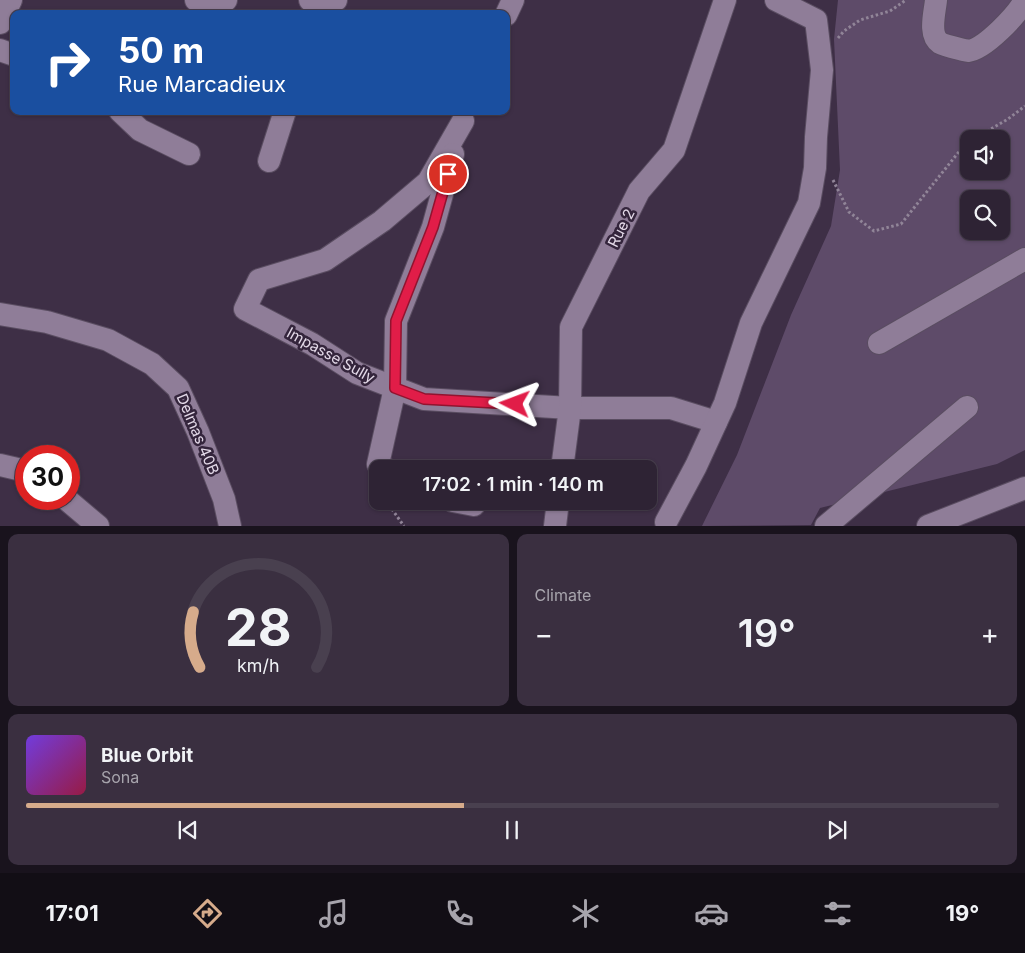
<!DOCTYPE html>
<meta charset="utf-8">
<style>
body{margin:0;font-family:Inter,sans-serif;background:#3a2f40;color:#f1f3f6;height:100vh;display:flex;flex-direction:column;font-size:19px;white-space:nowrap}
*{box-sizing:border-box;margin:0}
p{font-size:16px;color:#a7a4ac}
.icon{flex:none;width:28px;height:28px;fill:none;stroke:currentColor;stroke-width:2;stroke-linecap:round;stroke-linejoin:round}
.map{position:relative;height:526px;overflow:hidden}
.panel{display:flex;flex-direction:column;gap:8px;padding:8px;background:#19131d;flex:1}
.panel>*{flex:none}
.guide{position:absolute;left:10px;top:10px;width:500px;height:105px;border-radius:10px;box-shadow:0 1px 4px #0004,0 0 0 1px #49404f;background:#1a4fa0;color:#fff;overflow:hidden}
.controls{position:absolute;left:960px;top:130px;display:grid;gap:10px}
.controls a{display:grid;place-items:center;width:50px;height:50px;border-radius:10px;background:#2e2334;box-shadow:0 1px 4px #0004,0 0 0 1px #49404f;font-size:25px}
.speed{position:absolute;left:15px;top:445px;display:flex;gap:10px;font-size:25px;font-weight:700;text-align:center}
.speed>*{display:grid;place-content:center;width:65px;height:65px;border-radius:50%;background:#2e2334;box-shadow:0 1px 4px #0004,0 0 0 1px #49404f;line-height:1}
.speed .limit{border:8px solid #d22;background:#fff;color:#111}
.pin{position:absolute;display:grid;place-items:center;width:42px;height:42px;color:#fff;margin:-21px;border:2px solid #fff;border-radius:50%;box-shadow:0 1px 5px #0007}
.me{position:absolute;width:55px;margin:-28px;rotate:273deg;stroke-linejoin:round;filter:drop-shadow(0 0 4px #0008)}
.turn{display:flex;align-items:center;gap:18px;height:105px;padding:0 25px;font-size:22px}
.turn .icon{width:65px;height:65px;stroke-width:2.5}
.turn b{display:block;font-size:35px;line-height:42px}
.big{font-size:38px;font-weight:600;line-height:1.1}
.panel .tile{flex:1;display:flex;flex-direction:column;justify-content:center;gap:8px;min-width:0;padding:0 18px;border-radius:10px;background:#3a2f40}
.panel .dial{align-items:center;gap:0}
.dial svg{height:130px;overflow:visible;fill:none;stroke:#49404f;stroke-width:7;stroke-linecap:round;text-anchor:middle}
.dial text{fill:#f1f3f6;stroke:none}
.song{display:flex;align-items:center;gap:15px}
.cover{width:60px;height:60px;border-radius:8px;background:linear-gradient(135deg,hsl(260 70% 55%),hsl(340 70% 35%))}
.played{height:5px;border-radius:2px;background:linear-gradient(90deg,#d6ab8b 45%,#49404f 45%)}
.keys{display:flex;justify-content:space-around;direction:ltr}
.heat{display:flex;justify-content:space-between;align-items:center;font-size:28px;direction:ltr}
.panel .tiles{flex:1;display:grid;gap:8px;grid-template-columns:1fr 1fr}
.tile:last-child{grid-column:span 2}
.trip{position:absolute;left:369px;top:460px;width:288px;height:50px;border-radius:10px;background:#2e2334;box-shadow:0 1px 4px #0004,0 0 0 1px #49404f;font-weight:600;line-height:50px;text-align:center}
.dock{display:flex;height:80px;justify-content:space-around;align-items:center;background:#120e15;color:#a7a4ac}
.dock .icon{width:35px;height:35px}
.dock .on{color:#d6ab8b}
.dock b{font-size:22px;color:#f1f3f6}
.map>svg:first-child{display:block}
.green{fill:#5e4b69;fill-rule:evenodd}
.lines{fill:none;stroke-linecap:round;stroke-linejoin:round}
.minor-casing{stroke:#5a4d61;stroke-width:24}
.path{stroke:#918598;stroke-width:3;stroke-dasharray:2.5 2.5;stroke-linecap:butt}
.minor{stroke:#8f7d98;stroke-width:22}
.route-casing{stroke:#92132f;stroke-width:12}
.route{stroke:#e11d48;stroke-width:9}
.labels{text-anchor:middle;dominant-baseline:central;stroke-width:5;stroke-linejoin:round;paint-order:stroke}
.street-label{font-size:15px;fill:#e4dae9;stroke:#34253c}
</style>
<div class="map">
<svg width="1025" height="526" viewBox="0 0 1025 526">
<rect width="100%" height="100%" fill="#3e2f46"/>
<path class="green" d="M838 0H1025V450L997 464 820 508 811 525 702 526 737 455 791 315 831 226 840 170 834 39ZM969 139H1001V171H969ZM969 199H1001V231H969Z"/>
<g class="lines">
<g class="minor-casing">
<g id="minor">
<path d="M196 0C208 8 215 8 226 0"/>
<polyline points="310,0 328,5 336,0"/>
<path d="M936 0C935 12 928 35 940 43 945 46 961 49 968 51 985 49 1017 15 1025 0"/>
<polyline points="506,15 513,0"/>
<polyline points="0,23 11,0"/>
<polyline points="0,50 14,55"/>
<polyline points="120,111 140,130 189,154"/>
<polyline points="463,121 428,182 382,221 325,260 259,280 245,309 312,344 357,373 424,399 570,408 671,408 716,422"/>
<polyline points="269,161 285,111"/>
<polyline points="0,314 47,322 108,340 152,364 178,388 198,432 224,499 230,526"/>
<polyline points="879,343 1025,259"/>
<polyline points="0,465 26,471"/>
<polyline points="386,469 378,464 395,388 396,321 433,227 453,154"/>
<polyline points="562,469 570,408 571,327 639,191 674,150 725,0"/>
<polyline points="66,499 98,526"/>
<polyline points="453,501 474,505"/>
<polyline points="666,522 696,466 725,403 751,323 809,203 815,168 816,137 822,70 816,20 776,0"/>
<polyline points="555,526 558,501"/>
<polyline points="826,526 967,407"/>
<polyline points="928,526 1025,488"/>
</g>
</g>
<g class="path">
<polyline points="838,38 844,31 860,20 890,11 906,0"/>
<polyline points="974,139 1008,119 1025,106"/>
<polyline points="833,180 849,212 874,231 901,224 966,143 969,142"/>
<polyline points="386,501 404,526"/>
</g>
<use href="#minor" class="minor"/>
</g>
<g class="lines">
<g class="route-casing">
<polyline id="route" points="448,174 433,227 396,321 395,388 424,399 515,404"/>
</g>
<use href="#route" class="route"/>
</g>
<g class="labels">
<g class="street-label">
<text transform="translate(621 228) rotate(-63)">Rue 2</text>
<text transform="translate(331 355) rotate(29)">Impasse Sully</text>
<text transform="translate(198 434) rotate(67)">Delmas 40B</text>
</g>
</g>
</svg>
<div class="controls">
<a><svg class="icon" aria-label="sound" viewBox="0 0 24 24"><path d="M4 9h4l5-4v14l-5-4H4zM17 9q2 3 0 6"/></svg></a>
<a><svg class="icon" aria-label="search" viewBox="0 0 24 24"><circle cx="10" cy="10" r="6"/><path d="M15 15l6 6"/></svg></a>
</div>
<div class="speed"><div class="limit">30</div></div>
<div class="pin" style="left:448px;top:174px;background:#d93025"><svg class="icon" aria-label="arrive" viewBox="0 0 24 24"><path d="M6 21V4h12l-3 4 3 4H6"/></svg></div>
<svg class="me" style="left:515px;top:404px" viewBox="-20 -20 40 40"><path d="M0-17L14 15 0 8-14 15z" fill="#e11d48" stroke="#fff" stroke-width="4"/></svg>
<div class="trip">17:02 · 1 min · 140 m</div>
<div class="guide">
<div class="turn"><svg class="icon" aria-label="right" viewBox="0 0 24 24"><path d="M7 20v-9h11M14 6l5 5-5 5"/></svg><div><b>50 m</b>Rue Marcadieux</div></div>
</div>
</div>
<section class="panel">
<div class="tiles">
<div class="tile dial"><svg viewBox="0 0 100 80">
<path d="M14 69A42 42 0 1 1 86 69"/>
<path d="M14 69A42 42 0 0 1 10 35" stroke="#d6ab8b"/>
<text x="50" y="56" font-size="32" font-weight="700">28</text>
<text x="50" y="72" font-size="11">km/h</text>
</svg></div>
<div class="tile"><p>Climate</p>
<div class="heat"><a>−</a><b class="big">19°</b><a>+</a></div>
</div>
<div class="tile">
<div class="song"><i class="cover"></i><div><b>Blue Orbit</b><p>Sona</p></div></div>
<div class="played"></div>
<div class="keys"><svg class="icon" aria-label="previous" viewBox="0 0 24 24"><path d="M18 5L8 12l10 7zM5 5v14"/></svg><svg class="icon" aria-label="pause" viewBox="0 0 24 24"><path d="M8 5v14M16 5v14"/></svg><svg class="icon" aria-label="next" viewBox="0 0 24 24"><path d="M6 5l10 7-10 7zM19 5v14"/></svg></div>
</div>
</div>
</section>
<nav class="dock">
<b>17:01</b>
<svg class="icon on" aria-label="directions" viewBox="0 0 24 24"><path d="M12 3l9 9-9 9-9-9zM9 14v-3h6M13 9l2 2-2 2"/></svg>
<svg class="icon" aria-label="music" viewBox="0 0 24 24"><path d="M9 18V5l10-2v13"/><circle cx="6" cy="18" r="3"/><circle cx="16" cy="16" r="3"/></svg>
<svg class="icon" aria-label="phone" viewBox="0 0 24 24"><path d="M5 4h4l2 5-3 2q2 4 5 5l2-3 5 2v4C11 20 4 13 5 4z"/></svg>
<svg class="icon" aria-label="climate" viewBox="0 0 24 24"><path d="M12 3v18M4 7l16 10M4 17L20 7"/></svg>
<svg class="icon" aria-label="car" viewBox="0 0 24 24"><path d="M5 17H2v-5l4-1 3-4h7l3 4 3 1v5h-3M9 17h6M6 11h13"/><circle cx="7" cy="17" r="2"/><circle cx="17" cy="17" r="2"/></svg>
<svg class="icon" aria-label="filters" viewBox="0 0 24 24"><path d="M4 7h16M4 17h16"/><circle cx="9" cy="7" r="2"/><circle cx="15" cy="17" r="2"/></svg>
<b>19°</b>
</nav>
